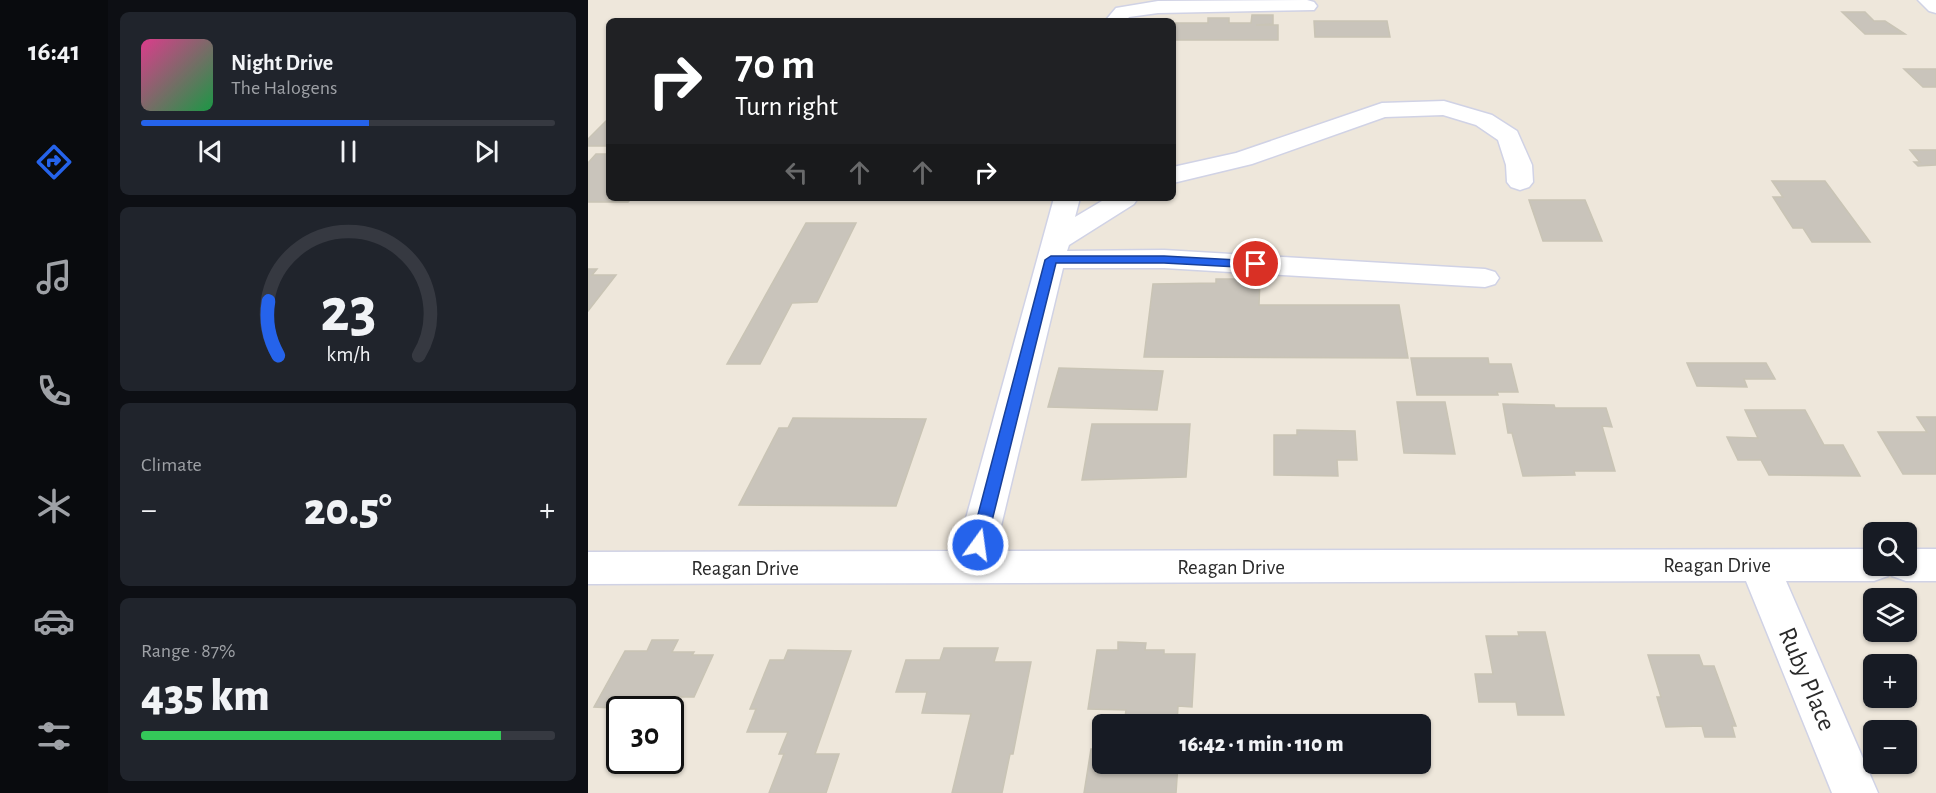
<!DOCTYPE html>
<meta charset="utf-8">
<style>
body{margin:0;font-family:"Alegreya Sans",sans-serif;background:#20242c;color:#f1f3f6;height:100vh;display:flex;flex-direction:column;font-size:22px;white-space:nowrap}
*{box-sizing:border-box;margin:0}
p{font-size:20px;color:#9ea1a6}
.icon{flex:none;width:33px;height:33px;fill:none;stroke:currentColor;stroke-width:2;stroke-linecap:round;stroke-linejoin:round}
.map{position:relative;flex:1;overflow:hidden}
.sheet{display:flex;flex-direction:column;gap:12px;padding:12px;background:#0d0f14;width:480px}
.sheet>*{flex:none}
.top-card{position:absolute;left:18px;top:18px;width:570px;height:183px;border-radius:9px;box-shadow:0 2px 4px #0004;background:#202124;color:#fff;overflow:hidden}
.fabs{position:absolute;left:1275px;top:522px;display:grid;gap:12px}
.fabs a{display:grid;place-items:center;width:54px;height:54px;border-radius:9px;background:#171b24;box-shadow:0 2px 4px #0004;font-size:30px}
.speed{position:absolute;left:18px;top:696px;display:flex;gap:12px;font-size:30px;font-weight:700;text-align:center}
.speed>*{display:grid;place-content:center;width:78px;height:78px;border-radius:50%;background:#171b24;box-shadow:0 2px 4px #0004;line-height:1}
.speed .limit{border:3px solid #111;border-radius:9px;background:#fff;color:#111}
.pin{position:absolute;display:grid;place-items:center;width:51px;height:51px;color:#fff;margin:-26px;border:3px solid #fff;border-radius:50%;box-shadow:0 2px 6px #0007}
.me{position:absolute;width:66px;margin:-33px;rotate:14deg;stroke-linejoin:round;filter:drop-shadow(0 0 4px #0008)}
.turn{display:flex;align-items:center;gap:21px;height:126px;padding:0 30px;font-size:27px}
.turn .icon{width:78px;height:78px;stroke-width:2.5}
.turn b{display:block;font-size:42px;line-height:51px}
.lanes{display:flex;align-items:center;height:57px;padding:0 30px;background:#0003;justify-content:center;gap:30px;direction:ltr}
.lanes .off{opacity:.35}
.big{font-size:45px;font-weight:800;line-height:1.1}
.sheet .tile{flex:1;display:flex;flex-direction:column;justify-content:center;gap:9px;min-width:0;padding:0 21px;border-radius:9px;background:#20242c}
.sheet .dial{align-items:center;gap:0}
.dial svg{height:156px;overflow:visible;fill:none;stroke:#363941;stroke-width:7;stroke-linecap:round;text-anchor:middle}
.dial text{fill:#f1f3f6;stroke:none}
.song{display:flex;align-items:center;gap:18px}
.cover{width:72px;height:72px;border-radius:9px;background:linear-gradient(135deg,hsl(330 70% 55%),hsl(140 70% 35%))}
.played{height:6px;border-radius:3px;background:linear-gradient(90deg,#2563eb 55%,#363941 55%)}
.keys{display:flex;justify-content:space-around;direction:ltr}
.heat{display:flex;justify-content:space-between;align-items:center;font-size:33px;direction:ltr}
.charge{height:9px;border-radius:4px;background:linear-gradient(90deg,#34c759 87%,#363941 0)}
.trip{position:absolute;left:504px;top:714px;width:339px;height:60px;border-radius:9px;background:#171b24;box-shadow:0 2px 4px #0004;font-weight:800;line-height:60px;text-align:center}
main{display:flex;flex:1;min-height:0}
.dock{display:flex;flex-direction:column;width:108px;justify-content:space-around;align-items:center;background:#090b0e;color:#9ea1a6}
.dock .icon{width:42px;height:42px}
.dock .current{color:#2563eb}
.dock b{font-size:27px;color:#f1f3f6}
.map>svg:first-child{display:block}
.building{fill:#c9c4bb;stroke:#c9c4b5;stroke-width:1.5}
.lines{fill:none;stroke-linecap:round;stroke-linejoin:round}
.minor-casing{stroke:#d0d2e5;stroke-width:3}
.minor{fill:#fff;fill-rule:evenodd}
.route{fill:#2563eb;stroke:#184099;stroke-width:1.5}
.labels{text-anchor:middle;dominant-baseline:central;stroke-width:6;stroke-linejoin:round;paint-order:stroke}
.street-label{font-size:21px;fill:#2a2a2a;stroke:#fff}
.near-street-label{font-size:26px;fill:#2a2a2a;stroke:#fff}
</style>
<main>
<nav class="dock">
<b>16:41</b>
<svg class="icon current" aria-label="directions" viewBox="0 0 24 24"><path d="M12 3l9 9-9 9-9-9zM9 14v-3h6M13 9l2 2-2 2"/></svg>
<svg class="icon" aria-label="music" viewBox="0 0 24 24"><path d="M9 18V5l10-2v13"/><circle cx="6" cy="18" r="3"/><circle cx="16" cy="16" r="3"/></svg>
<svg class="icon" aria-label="phone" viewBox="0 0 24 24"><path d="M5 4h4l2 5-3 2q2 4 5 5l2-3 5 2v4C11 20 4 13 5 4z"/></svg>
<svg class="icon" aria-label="climate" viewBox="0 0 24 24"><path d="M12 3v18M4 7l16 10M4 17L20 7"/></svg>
<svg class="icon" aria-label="car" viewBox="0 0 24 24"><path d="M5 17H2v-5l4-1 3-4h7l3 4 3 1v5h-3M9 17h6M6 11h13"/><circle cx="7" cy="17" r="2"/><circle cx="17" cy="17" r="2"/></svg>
<svg class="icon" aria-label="filters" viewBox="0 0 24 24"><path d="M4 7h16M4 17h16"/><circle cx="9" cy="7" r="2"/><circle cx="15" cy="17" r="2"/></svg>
</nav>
<section class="sheet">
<div class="tile">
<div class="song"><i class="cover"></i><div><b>Night Drive</b><p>The Halogens</p></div></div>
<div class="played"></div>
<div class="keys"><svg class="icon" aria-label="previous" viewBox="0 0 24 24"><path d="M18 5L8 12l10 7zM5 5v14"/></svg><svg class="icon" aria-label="pause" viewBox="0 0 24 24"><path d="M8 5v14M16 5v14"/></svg><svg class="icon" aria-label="next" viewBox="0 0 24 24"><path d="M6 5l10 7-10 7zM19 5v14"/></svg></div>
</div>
<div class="tile dial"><svg viewBox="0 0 100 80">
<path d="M14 69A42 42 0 1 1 86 69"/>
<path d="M14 69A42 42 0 0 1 9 41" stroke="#2563eb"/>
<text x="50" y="56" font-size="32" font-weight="700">23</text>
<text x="50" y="72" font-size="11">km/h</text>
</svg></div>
<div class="tile"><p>Climate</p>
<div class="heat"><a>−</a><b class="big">20.5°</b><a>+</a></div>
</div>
<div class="tile"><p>Range · 87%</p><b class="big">435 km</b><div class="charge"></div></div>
</section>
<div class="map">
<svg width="1348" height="793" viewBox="0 0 1348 793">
<rect width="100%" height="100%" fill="#eee7db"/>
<g class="building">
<polygon points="1254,12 1277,12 1286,21 1297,21 1317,34 1277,34"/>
<polygon points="664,15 685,15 685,24 668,25 690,25 690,40 585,40 585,23 620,23 620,18 641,18 641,23 663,23"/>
<polygon points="726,21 799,21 802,37 727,37"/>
<polygon points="1316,69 1348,69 1348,87 1335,87"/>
<polygon points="18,121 21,121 21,146 0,146 0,139"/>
<polygon points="1322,150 1348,150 1348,165 1330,166 1326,162 1332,162"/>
<polygon points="8,154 21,154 21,198 44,198 40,202 0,202 0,163"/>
<polygon points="1184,181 1237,181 1282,242 1224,242 1215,228 1205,228 1185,197 1195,197"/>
<polygon points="941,200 997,200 1014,241 955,241"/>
<polygon points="218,223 268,223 229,302 204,303 172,364 139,364"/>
<polygon points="0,269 9,269 4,275 28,275 0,311"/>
<polygon points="628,279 672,279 671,305 811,305 820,358 556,357 565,284 628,283"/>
<polygon points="823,358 900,358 901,364 923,364 930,392 909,392 910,395 829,395"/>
<polygon points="1099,363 1178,363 1187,379 1156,379 1159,387 1109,386"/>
<polygon points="471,368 575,371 569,410 460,407"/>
<polygon points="809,402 857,402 867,454 816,453"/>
<polygon points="915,404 966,405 967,408 1018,408 1024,427 1014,426 1027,471 986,471 987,475 935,476 924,433 920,433"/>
<polygon points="1157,410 1217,410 1236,445 1255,445 1272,476 1181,475 1173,460 1150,460 1139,437 1170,438"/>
<polygon points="1329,417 1348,417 1348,474 1315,474 1290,432 1339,432"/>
<polygon points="205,418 338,419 308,506 151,505 191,428 200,428"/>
<polygon points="504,424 602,424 598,477 494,480"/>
<polygon points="709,430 767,431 769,460 749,460 750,476 686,475 686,435 709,435"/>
<polygon points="930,632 957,632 976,715 930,715 928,702 891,702 887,674 905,674 898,636 931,636"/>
<polygon points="64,640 90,640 84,652 106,652 104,655 125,655 106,697 83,697 78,707 65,707 64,710 6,707 37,651 59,651"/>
<polygon points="530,642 558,643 557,650 576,650 576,654 607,654 604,707 590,706 589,724 536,724 538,710 500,709 509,650 530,650"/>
<polygon points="356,648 410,648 406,662 443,662 425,754 422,754 414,793 364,793 383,714 334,713 339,692 308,692 318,660 352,660"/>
<polygon points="200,650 263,651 227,754 251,754 238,793 181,793 196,754 191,754 200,732 159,732 168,709 162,709 182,660 196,660"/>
<polygon points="1060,655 1111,655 1115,666 1126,666 1148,726 1144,726 1147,737 1117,737 1114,726 1078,727 1069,697 1073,697"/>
<polygon points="503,749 514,749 514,764 590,764 588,793 496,793"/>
</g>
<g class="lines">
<g class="minor-casing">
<g id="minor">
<polygon points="719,0 726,2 729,6 726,10 570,13 541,17 538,21 517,21 528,8 570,1"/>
<polygon points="1330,0 1348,0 1348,13 1341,11"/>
<polygon points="856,101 904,115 929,131 944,165 945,182 941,187 932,190 923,187 919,182 918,165 910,140 888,125 855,115 797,117 664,164 585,183 585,167 648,153 794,103"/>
<polygon points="466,198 492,198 487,217 519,198 550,198 546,204 481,245 479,251 576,250 897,269 907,272 911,278 907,284 897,287 576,268 475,268 407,551 1286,549 1286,566 1318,566 1318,549 1348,549 1348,581 1318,581 1304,576 1302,572 1300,576 1286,581 1198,581 1290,793 1244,793 1158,581 0,584 0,552 369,551"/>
</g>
</g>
<use href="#minor" class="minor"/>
</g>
<polygon class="route" points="463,256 576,256 668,261 674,264 668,268 576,263 468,263 398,545 395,550 390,552 384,550 382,545 457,260"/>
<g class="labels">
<g class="street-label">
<text x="1129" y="565">Reagan Drive</text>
<text x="643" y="567">Reagan Drive</text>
<text x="157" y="568">Reagan Drive</text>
</g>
<g class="near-street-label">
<text transform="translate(1219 679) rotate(67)">Ruby Place</text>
</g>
</g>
</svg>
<div class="fabs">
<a><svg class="icon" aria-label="search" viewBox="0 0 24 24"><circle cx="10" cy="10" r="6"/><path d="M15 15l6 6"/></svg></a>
<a><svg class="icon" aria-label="layers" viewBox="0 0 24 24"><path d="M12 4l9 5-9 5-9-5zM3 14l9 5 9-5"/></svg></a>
<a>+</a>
<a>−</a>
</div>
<div class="speed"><div class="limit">30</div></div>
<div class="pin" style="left:668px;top:264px;background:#d93025"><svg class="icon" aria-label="arrive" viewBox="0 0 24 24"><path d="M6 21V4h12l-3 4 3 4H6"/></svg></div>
<svg class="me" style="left:390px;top:545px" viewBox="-20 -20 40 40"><circle r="17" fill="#2563eb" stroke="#fff" stroke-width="3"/><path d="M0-11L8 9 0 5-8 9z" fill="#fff"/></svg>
<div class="trip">16:42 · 1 min · 110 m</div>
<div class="top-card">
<div class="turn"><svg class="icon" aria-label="right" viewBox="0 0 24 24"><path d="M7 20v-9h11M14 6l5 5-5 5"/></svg><div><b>70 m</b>Turn right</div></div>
<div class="lanes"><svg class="icon off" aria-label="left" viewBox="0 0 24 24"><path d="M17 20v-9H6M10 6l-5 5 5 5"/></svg><svg class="icon off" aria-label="ahead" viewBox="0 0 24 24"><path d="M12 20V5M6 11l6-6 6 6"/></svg><svg class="icon off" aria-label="ahead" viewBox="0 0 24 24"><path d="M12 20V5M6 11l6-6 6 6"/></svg><svg class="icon" aria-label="right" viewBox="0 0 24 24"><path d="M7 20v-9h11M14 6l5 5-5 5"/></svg></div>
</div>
</div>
</main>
